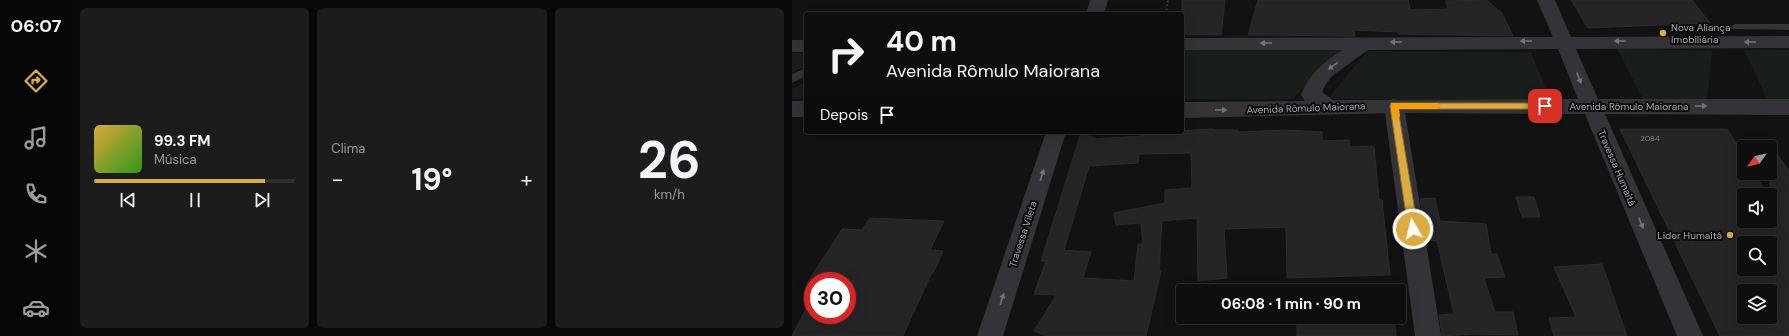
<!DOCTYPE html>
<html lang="pt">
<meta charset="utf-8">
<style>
body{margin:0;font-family:"DM Sans",sans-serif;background:#1c1c1c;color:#f1f3f6;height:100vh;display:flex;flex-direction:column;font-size:15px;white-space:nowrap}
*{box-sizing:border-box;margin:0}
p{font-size:13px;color:#9b9c9e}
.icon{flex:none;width:22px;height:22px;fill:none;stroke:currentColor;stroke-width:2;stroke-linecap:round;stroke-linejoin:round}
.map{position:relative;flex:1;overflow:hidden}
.sheet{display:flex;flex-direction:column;gap:8px;padding:8px;background:#080808;width:720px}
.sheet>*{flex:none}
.top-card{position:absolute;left:12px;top:12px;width:380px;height:122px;border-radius:4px;box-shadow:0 4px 16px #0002,0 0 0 1px #2e2e2e;background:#0e0e0e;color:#f1f3f6;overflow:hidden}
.needle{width:26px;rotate:236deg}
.tools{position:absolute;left:945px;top:140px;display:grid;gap:8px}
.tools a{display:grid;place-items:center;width:40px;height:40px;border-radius:4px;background:#0e0e0e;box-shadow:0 4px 16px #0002,0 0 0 1px #2e2e2e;font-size:20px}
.speed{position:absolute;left:12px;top:272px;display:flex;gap:8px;font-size:20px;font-weight:700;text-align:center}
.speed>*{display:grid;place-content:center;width:52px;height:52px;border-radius:50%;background:#0e0e0e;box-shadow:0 4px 16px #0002,0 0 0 1px #2e2e2e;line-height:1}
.speed .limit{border:6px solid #d22;background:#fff;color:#111}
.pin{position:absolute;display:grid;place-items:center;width:34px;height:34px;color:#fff;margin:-17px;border-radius:8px;box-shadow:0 2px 6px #0006}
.me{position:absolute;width:44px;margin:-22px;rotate:352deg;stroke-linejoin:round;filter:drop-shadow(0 0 3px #0008)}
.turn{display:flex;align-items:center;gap:14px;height:84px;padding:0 16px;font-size:18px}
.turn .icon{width:52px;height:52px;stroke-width:2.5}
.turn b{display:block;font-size:28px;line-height:34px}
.then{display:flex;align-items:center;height:38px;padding:0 16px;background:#0003;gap:8px;font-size:15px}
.big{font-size:30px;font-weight:700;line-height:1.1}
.sheet .tile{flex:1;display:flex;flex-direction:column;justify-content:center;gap:6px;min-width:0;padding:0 14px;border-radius:6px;background:#1c1c1c}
.sheet .dial{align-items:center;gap:0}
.dial b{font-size:52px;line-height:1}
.song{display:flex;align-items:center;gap:12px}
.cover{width:48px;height:48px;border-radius:6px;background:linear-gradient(135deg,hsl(40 70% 55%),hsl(110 70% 35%))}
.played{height:4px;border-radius:2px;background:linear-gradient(90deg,#dcab42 85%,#2e2e2e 85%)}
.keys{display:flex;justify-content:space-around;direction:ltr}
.heat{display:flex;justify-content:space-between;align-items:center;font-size:22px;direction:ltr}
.sheet .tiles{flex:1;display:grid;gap:8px;grid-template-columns:repeat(3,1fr)}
.trip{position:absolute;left:384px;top:284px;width:230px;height:40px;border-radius:4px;background:#0e0e0e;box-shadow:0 4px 16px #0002,0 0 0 1px #2e2e2e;font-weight:700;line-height:40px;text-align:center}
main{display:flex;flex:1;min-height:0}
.tab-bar{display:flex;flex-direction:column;width:72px;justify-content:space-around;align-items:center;background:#060606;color:#9b9c9e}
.tab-bar .icon{width:28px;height:28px}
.tab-bar .selected{color:#dcab42}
.tab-bar b{font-size:18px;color:#f1f3f6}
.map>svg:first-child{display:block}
.green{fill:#191e1a}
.building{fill:#252527;stroke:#2c2c2f;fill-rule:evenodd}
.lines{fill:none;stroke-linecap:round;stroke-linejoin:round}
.path{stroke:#3a3b3f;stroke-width:2;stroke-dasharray:1.5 2.5;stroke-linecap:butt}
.service{fill:#343438;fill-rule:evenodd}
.minor{fill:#343438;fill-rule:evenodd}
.tertiary{fill:#343438;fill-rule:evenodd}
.oneway{fill:#72747b}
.route{fill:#dcab42;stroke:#8f6f2b}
.slow{fill:#f59e0b}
.poi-dot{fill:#dcab42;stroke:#0d0d0e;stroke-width:1.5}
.labels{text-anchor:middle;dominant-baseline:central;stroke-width:4;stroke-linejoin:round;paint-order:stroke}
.number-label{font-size:8px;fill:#84878e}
.poi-label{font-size:10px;fill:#a5a9b2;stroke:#0d0d0e;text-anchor:start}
.street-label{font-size:10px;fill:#a5a9b2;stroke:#0d0d0e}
</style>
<main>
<nav class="tab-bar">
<b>06:07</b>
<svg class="icon selected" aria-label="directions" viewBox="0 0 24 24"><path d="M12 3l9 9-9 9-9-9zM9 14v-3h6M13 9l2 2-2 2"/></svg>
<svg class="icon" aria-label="music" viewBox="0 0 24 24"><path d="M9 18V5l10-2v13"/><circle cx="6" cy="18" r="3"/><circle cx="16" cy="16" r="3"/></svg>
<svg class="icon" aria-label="phone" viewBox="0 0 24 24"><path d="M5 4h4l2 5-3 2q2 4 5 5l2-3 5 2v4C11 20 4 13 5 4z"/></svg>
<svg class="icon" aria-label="climate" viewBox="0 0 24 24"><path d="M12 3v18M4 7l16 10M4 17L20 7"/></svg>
<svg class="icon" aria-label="car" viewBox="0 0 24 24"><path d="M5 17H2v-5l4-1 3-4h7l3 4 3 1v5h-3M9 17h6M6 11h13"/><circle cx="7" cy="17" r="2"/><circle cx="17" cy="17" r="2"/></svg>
</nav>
<section class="sheet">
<div class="tiles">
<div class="tile">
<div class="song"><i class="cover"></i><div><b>99.3 FM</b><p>Música</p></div></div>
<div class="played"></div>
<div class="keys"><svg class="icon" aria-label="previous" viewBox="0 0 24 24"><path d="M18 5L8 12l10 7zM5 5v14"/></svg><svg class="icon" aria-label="pause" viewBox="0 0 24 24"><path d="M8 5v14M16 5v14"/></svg><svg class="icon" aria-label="next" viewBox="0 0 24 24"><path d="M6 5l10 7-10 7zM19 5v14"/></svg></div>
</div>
<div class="tile"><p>Clima</p>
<div class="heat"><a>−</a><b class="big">19°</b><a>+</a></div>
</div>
<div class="tile dial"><b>26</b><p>km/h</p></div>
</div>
</section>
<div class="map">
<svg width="997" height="336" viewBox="0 0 997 336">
<rect width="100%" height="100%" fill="#121213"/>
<g class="green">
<polygon points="550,48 501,99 390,99 390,49"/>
<polygon points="825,48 920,51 915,101 851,99"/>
<polygon points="952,50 997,50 997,99 975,99"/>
<polygon points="575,51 739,52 758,99 536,99"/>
<polygon points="0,53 14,53 14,66 0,73"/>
<polygon points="14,81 14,99 0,99 0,89"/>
</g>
<g class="building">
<polygon points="390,0 433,0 429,35 390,34"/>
<polygon points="466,0 616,0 618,10 656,9 654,1 694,0 710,13 721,36 607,34 606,32 562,30 563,36 456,35"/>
<polygon points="779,0 900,0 918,23 796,28"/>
<path d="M421 129V130H446V132L492 130 530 132V141L557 140 558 147 582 146 587 200H590L598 275 495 278 494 227 432 229 435 278 406 281 405 218 370 221 367 271H369L354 336H255L242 331 264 295 242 294 254 261H249L289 133 304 139 349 136V134L367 132ZM399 153 400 188 373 190V203L322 213 324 225 349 223 351 244H346L342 281 291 278 299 252 272 250 297 166 346 163 347 154Z"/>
<path d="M828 129H935L952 156V173H962L976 195H952V221H978V143L997 171V336H928ZM952 243H978V269H952ZM952 291H978V317H952Z"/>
<polygon points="724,197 742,197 748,217 730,217"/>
<polygon points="643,198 648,221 694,224 699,254 705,254 713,277 692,278 703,312 721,312 726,335 681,334 650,336 647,315 662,314 645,241 635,239 628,199"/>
<polygon points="78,218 152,221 138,250 151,251 142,272 140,272 111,336 0,336 21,295 21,315 55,315 55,281 21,281 21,285 14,285 50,229 70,230"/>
<polygon points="810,264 835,336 762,336 757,318 784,317 762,267"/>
<polygon points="505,317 602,317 604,336 505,336"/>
</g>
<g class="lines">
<polyline class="path" points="374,14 376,0"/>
<g class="service">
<polygon points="943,24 997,24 997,30 940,29 938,27"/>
<polygon points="14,68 14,76 0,83 0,74"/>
</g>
<polygon class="minor" points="602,99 609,101 612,106 649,336 623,336 592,106 595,101"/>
<g class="tertiary">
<polygon points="298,0 316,0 312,14 294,14"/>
<path d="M745 0H763L779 37 997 36V48L784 49 806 99H997V115L813 114 911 336H885L793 114 602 113 390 118V102L513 101 509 95C517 74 532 62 550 50H390V38L761 37ZM766 49 786 99 541 100 530 92 534 84 540 76 576 50Z"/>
<rect x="0" y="40" width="14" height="12"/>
<rect x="0" y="101" width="14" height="16"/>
<polygon points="254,132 274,132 211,336 185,336"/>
</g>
</g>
<defs><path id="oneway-solid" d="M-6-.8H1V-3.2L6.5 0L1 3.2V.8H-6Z"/></defs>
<g class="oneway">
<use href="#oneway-solid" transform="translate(734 41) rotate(180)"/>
<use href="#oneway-solid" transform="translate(828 41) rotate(-180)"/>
<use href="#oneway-solid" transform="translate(604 42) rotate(180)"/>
<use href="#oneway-solid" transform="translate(958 42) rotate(-180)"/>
<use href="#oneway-solid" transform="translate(474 43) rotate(180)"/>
<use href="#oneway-solid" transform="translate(541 66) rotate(144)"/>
<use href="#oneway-solid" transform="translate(787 78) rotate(68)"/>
<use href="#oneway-solid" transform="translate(909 106)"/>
<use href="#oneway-solid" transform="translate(429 110)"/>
<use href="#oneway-solid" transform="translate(250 175) rotate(-72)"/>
<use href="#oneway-solid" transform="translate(849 223) rotate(67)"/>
<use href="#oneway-solid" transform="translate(210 299) rotate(-72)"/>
</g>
<polygon class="route" points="599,103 753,103 757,106 753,109 606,109 626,229 621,233 616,229 598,106"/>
<polygon class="slow" points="599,103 646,103 650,106 646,109 607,109 608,116 604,120 600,116"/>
<g class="poi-dot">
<circle cx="871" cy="33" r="4"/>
<circle cx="938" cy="235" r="4"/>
</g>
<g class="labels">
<g class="number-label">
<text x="858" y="138">2084</text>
</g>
<g class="poi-label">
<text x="879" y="27">Nova Aliança<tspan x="879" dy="12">Imobiliária</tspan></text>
<text x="930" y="235" text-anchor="end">Lider Humaitá</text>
</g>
<g class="street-label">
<text x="837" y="106">Avenida Rômulo Maiorana</text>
<text transform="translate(514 108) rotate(-2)">Avenida Rômulo Maiorana</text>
<text transform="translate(825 168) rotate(67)">Travessa Humaitá</text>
<text transform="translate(231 234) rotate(-72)">Travessa Vileta</text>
</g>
</g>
</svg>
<div class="tools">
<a><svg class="needle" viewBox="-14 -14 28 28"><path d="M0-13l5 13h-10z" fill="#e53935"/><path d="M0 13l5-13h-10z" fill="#9b9c9e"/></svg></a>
<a><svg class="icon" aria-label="sound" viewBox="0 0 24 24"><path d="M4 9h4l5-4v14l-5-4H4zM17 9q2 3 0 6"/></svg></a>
<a><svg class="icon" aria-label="search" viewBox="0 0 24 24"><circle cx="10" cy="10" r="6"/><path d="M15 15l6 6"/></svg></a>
<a><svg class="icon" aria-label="layers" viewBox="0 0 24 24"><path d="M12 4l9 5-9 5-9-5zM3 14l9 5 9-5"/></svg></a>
</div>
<div class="speed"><div class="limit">30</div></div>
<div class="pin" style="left:753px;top:106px;background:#d93025"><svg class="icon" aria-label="arrive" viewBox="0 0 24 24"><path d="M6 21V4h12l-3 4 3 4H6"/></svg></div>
<svg class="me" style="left:621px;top:229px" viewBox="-20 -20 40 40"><circle r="17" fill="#dcab42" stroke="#fff" stroke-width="3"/><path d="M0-11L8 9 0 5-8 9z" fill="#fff"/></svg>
<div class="trip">06:08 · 1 min · 90 m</div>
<div class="top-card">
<div class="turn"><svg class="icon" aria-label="right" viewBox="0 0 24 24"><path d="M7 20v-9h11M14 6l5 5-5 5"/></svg><div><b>40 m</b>Avenida Rômulo Maiorana</div></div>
<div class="then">Depois<svg class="icon" aria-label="arrive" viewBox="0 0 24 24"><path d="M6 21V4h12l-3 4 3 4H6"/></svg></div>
</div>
</div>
</main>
